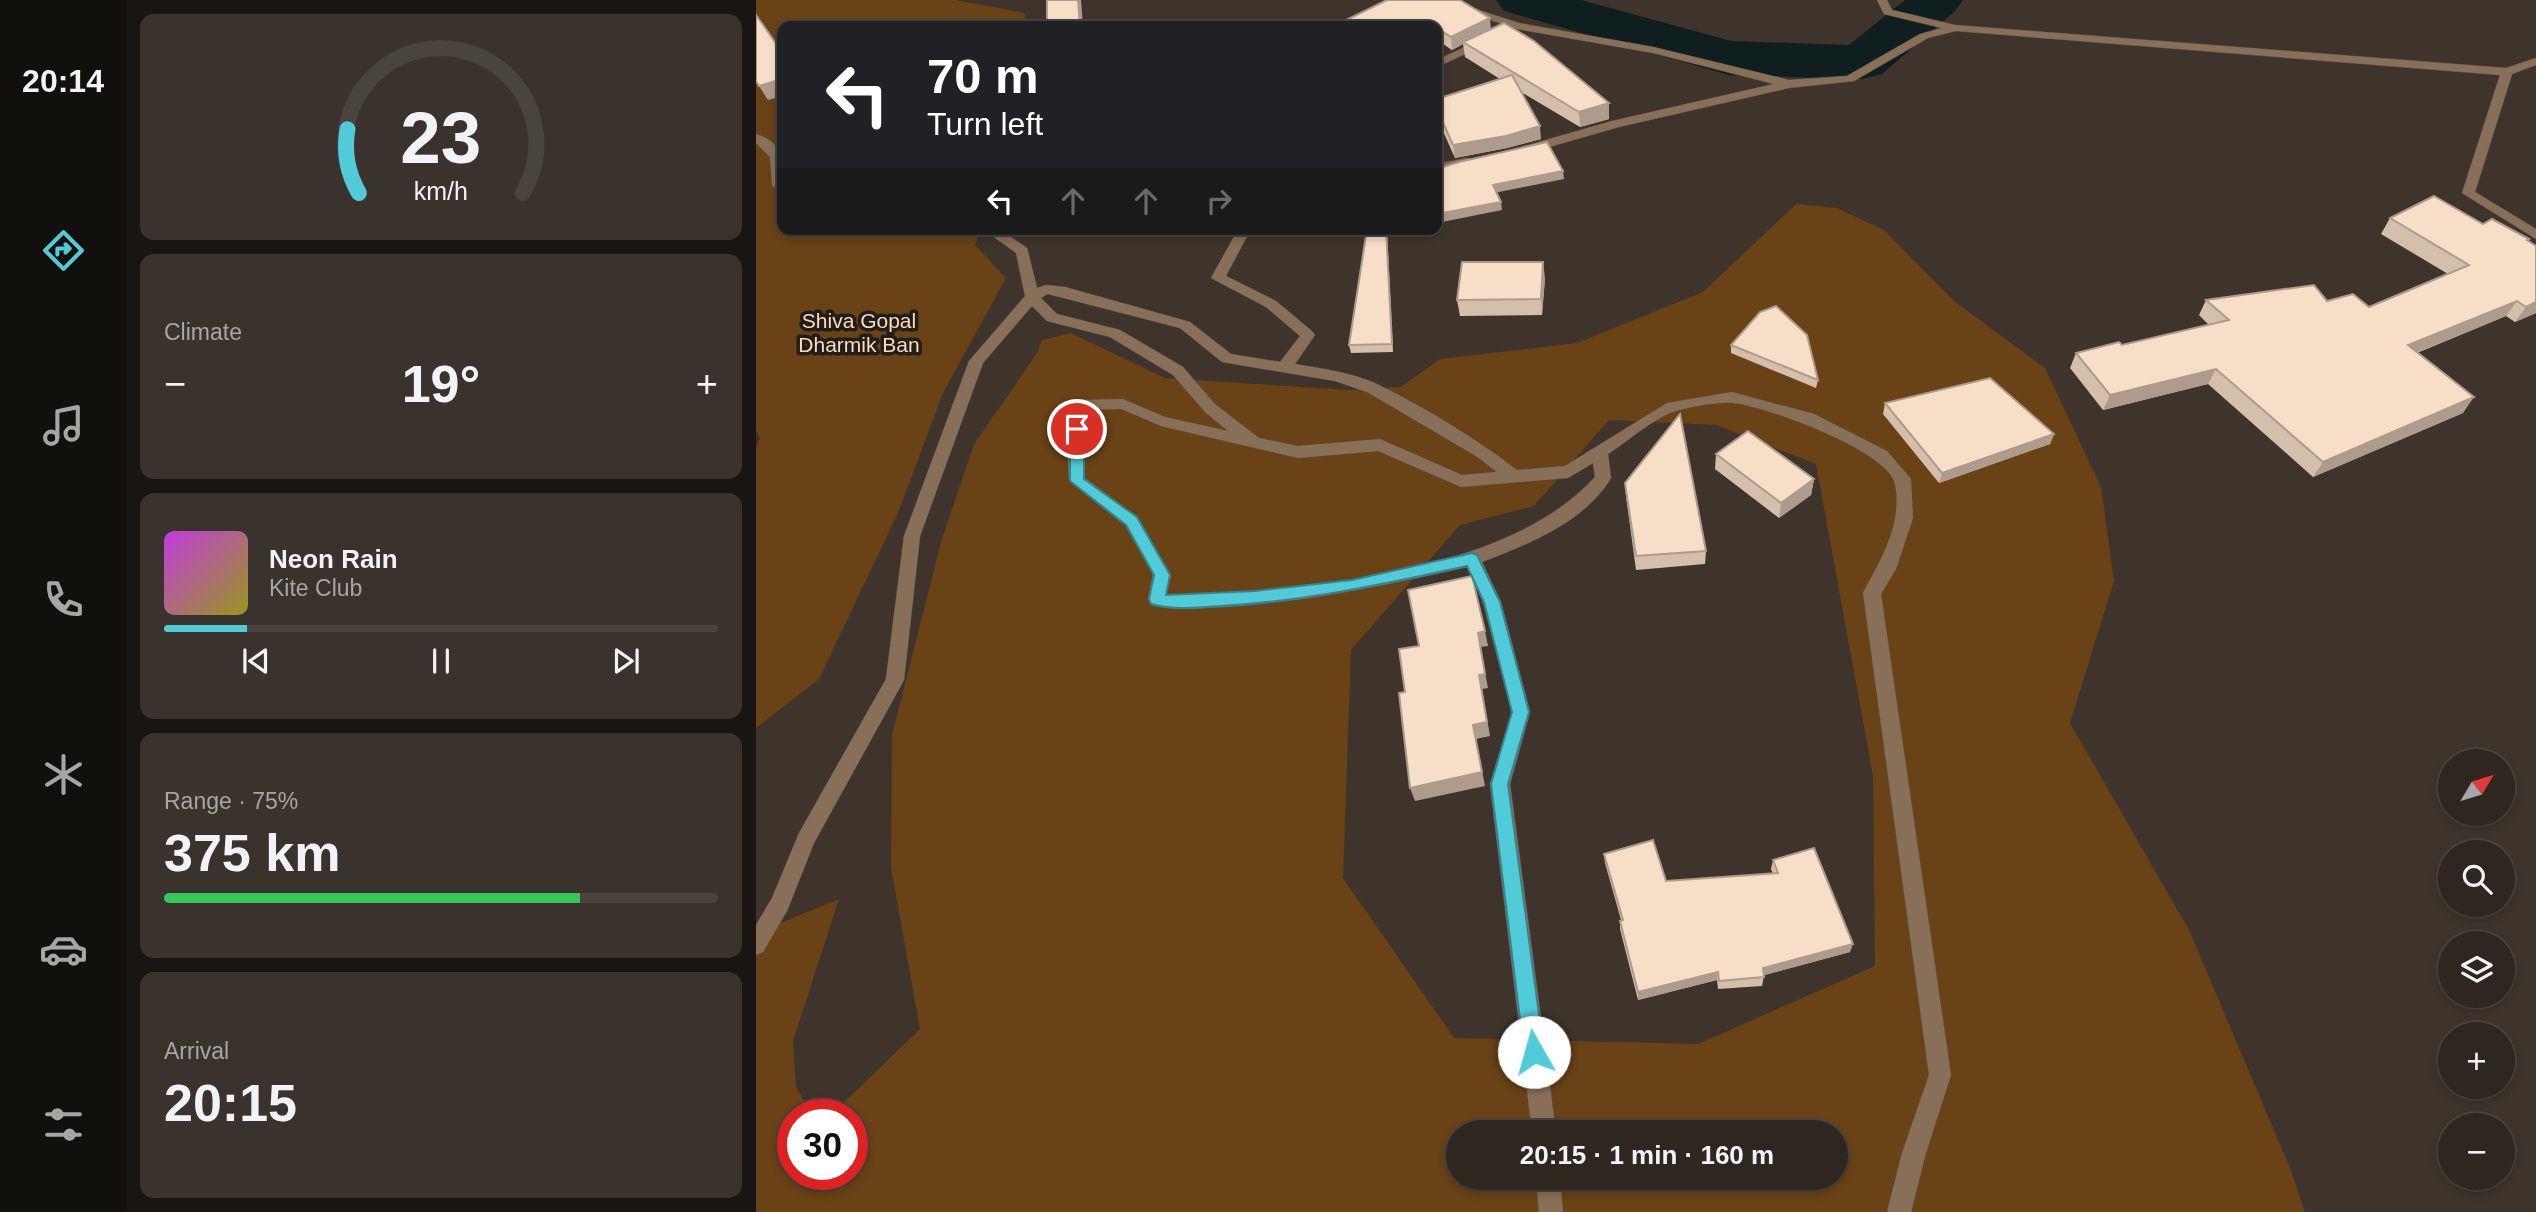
<!DOCTYPE html>
<meta charset="utf-8">
<style>
body{margin:0;font-family:Helvetica,sans-serif;background:#3a332d;color:#f1f3f6;height:100vh;display:flex;flex-direction:column;font-size:26px;white-space:nowrap}
*{box-sizing:border-box;margin:0}
p{font-size:23px;color:#a7a5a5}
.icon{flex:none;width:38px;height:38px;fill:none;stroke:currentColor;stroke-width:2;stroke-linecap:round;stroke-linejoin:round}
.map{position:relative;flex:1;overflow:hidden}
.details{display:flex;flex-direction:column;gap:14px;padding:14px;background:#191512;width:630px}
.details>*{flex:none}
.banner{position:absolute;left:21px;top:21px;width:665px;height:214px;border-radius:14px;box-shadow:0 4px 10px #0003,0 0 0 2px #49443e;background:#202124;color:#fff;overflow:hidden}
.needle{width:46px;rotate:52deg}
.tools{position:absolute;left:1682px;top:749px;display:grid;gap:14px}
.tools a{display:grid;place-items:center;width:77px;height:77px;border-radius:50%;background:#2e2720;box-shadow:0 4px 10px #0003,0 0 0 2px #49443e;font-size:35px}
.speed{position:absolute;left:21px;top:1099px;display:flex;gap:14px;font-size:35px;font-weight:700;text-align:center}
.speed>*{display:grid;place-content:center;width:91px;height:91px;border-radius:50%;background:#2e2720;box-shadow:0 4px 10px #0003,0 0 0 2px #49443e;line-height:1}
.speed .limit{border:10px solid #d22;background:#fff;color:#111}
.pin{position:absolute;display:grid;place-items:center;width:60px;height:60px;color:#fff;margin:-30px;border:4px solid #fff;border-radius:50%;box-shadow:0 2px 7px #0007}
.me{position:absolute;width:77px;margin:-38px;rotate:353deg;stroke-linejoin:round;filter:drop-shadow(0 0 5px #0008)}
.turn{display:flex;align-items:center;gap:24px;height:147px;padding:0 35px;font-size:32px}
.turn .icon{width:91px;height:91px;stroke-width:2.5}
.turn b{display:block;font-size:49px;line-height:60px}
.lanes{display:flex;align-items:center;height:66px;padding:0 35px;background:#0003;justify-content:center;gap:35px;direction:ltr}
.lanes .off{opacity:.35}
.big{font-size:52px;font-weight:800;line-height:1.1}
.details .card{flex:1;display:flex;flex-direction:column;justify-content:center;gap:10px;min-width:0;padding:0 24px;border-radius:14px;background:#3a332d}
.details .dial{align-items:center;gap:0}
.dial svg{height:182px;overflow:visible;fill:none;stroke:#49443e;stroke-width:7;stroke-linecap:round;text-anchor:middle}
.dial text{fill:#f1f3f6;stroke:none}
.song{display:flex;align-items:center;gap:21px}
.cover{width:84px;height:84px;border-radius:10px;background:linear-gradient(135deg,hsl(290 70% 55%),hsl(60 70% 35%))}
.played{height:7px;border-radius:4px;background:linear-gradient(90deg,#52cbd8 15%,#49443e 15%)}
.keys{display:flex;justify-content:space-around;direction:ltr}
.heat{display:flex;justify-content:space-between;align-items:center;font-size:38px;direction:ltr}
.charge{height:10px;border-radius:5px;background:linear-gradient(90deg,#34c759 75%,#49443e 0)}
.trip{position:absolute;left:690px;top:1120px;width:402px;height:70px;border-radius:35px;background:#2e2720;box-shadow:0 4px 10px #0003,0 0 0 2px #49443e;font-weight:800;line-height:70px;text-align:center}
main{display:flex;flex:1;min-height:0}
.tabs{display:flex;flex-direction:column;width:126px;justify-content:space-around;align-items:center;background:#12100d;color:#a7a5a5}
.tabs .icon{width:49px;height:49px}
.tabs .active{color:#52cbd8}
.tabs b{font-size:32px;color:#f1f3f6}
.map>svg:first-child{display:block}
.green{fill:#694216;fill-rule:evenodd}
.lines{fill:none;stroke-linecap:round;stroke-linejoin:round}
.river{fill:#0f1e1f;fill-rule:evenodd}
.minor-casing{stroke:#5b5249;stroke-width:1}
.minor{fill:#886f57;fill-rule:evenodd}
.wall{fill:#d4bfab}
.shaded-wall{fill:#ad9b8b}
.building{fill:#f7dec7;stroke:#ad9b8b;stroke-width:2}
.route{fill:#52cbd8;stroke:#35848c;stroke-width:2}
.labels{text-anchor:middle;dominant-baseline:central;stroke-width:7;stroke-linejoin:round;paint-order:stroke}
.park-label{font-size:21px;fill:#fbdbbd;stroke:#211d18}
</style>
<main>
<nav class="tabs">
<b>20:14</b>
<svg class="icon active" aria-label="directions" viewBox="0 0 24 24"><path d="M12 3l9 9-9 9-9-9zM9 14v-3h6M13 9l2 2-2 2"/></svg>
<svg class="icon" aria-label="music" viewBox="0 0 24 24"><path d="M9 18V5l10-2v13"/><circle cx="6" cy="18" r="3"/><circle cx="16" cy="16" r="3"/></svg>
<svg class="icon" aria-label="phone" viewBox="0 0 24 24"><path d="M5 4h4l2 5-3 2q2 4 5 5l2-3 5 2v4C11 20 4 13 5 4z"/></svg>
<svg class="icon" aria-label="climate" viewBox="0 0 24 24"><path d="M12 3v18M4 7l16 10M4 17L20 7"/></svg>
<svg class="icon" aria-label="car" viewBox="0 0 24 24"><path d="M5 17H2v-5l4-1 3-4h7l3 4 3 1v5h-3M9 17h6M6 11h13"/><circle cx="7" cy="17" r="2"/><circle cx="17" cy="17" r="2"/></svg>
<svg class="icon" aria-label="filters" viewBox="0 0 24 24"><path d="M4 7h16M4 17h16"/><circle cx="9" cy="7" r="2"/><circle cx="15" cy="17" r="2"/></svg>
</nav>
<section class="details">
<div class="card dial"><svg viewBox="0 0 100 80">
<path d="M14 69A42 42 0 1 1 86 69"/>
<path d="M14 69A42 42 0 0 1 9 41" stroke="#52cbd8"/>
<text x="50" y="56" font-size="32" font-weight="700">23</text>
<text x="50" y="72" font-size="11">km/h</text>
</svg></div>
<div class="card"><p>Climate</p>
<div class="heat"><a>−</a><b class="big">19°</b><a>+</a></div>
</div>
<div class="card">
<div class="song"><i class="cover"></i><div><b>Neon Rain</b><p>Kite Club</p></div></div>
<div class="played"></div>
<div class="keys"><svg class="icon" aria-label="previous" viewBox="0 0 24 24"><path d="M18 5L8 12l10 7zM5 5v14"/></svg><svg class="icon" aria-label="pause" viewBox="0 0 24 24"><path d="M8 5v14M16 5v14"/></svg><svg class="icon" aria-label="next" viewBox="0 0 24 24"><path d="M6 5l10 7-10 7zM19 5v14"/></svg></div>
</div>
<div class="card"><p>Range · 75%</p><b class="big">375 km</b><div class="charge"></div></div>
<div class="card"><p>Arrival</p><b class="big">20:15</b></div>
</section>
<div class="map">
<svg width="1780" height="1212" viewBox="0 0 1780 1212">
<rect width="100%" height="100%" fill="#3e342b"/>
<g class="green">
<polygon points="0,0 200,0 268,13 273,26 26,26 26,229 226,229 219,245 250,278 187,393 142,513 63,679 0,728 0,448 4,438 0,430"/>
<path d="M1040 204 1081 208 1128 230 1198 301 1289 368 1345 487 1358 581 1314 723 1433 930 1534 1168 1549 1212H0V933L83 899 37 1041 40 1087 56 1115H37V1174H96V1115H75L164 1029 135 868 136 735 185 542 218 444 281 353 286 340 315 333 409 378 592 390 645 387 684 359 821 343 947 292ZM853 420 960 425 1060 464 1117 776 1119 966 942 1044 698 1038 587 878 595 650 704 525 778 506ZM702 1132H1080V1178H702Z"/>
</g>
<g class="lines">
<polygon class="river" points="740,0 825,0 975,41 1093,45 1149,0 1207,0 1199,11 1126,74 1106,79 973,75 748,11"/>
<g class="minor-casing">
<g id="minor">
<polygon points="676,0 692,0 763,23 897,47 1033,80 1091,76 1164,34 1186,28 1128,14 1121,0 1131,0 1136,10 1199,25 1750,68 1780,58 1780,65 1756,74 1719,192 1780,229 1780,239 1706,193 1744,75 1200,31 1172,38 1098,81 1033,88 863,127 769,154 763,150 765,147 856,121 1018,84 897,53 761,29"/>
<polygon points="729,38 735,41 733,43 681,67 681,60"/>
<path d="M0 134C31 144 26 163 26 190L16 186 14 157 0 143Z"/>
<polygon points="711,158 715,159 715,165 681,172 681,164"/>
<path d="M227 229H243L271 248 281 288 290 285 309 287 434 322 475 354 524 362 544 336 510 307 455 278 480 233 486 229H502L490 238 470 276 520 301 557 332 559 335 539 364C567 369 596 372 623 385 670 408 719 438 761 470L809 466 911 403 976 392 1058 414 1131 451 1155 479 1157 518 1140 569 1125 594 1195 1075 1170 1153 1155 1212H1131L1146 1153 1173 1075 1107 593C1125 559 1147 524 1139 484 1133 451 1009 406 977 403 965 401 925 408 914 413 893 422 872 441 852 454L855 478C828 523 772 544 726 562L745 602 774 712 754 784 800 1132H776L734 784 756 712 727 602 711 567C631 585 551 602 469 607 443 608 419 612 395 604L392 599 397 575 369 525 313 481 311 446 315 405 323 400 367 399 409 417 472 431 449 412 417 375 354 337 291 321 276 306 227 363 164 536 148 680 58 843 31 911 7 952 0 955V925L16 898 43 833 130 679 148 536 213 361 269 296 260 253ZM292 294 424 328 466 362 579 381 611 392 720 456 741 472 706 475 624 439 542 446 503 438 459 404 427 367 364 330 301 314 285 298ZM365 409 405 426 542 458 622 451 705 487 812 478 837 463 839 477C748 577 541 589 413 596L410 595 415 575 381 517 329 478 327 446 330 410Z"/>
<polygon points="780,1178 804,1178 807,1212 783,1212"/>
</g>
</g>
<use href="#minor" class="minor"/>
</g>
<g class="wall">
<polygon points="631,0 735,29 853,103 853,119 824,127 765,92 785,139 751,148 699,158 681,118 681,99 744,79 709,57 707,44 696,50 681,40 681,26 578,26"/>
<polygon points="1634,218 1727,224 1773,239 1771,241 1780,313 1759,322 1750,316 1661,353 1707,413 1557,477 1452,384 1347,410 1314,368 1320,353 1366,345 1453,325 1443,315 1450,300 1571,301 1613,307 1692,274 1625,234"/>
<polygon points="631,232 637,352 595,353 593,345"/>
<polygon points="789,278 786,315 704,316 701,300"/>
<polygon points="975,345 1062,380 1060,388 975,353"/>
<polygon points="1129,403 1298,434 1294,444 1183,483 1127,414"/>
<polygon points="960,454 1058,479 1055,495 1023,518 959,469"/>
<polygon points="869,483 950,551 949,564 880,570 870,496"/>
<polygon points="848,854 910,881 1017,874 1015,869 1017,860 1094,952 1008,975 1006,986 962,989 961,980 882,1000 864,929 864,921 865,920 849,863"/>
</g>
<g class="shaded-wall">
<polygon points="322,0 325,0 327,26 324,26"/>
<polygon points="734,18 735,31 707,42 707,44 696,50 695,37"/>
<polygon points="26,79 26,96 12,100 3,86"/>
<polygon points="853,103 853,119 824,127 823,112"/>
<polygon points="784,126 785,139 751,148 699,158 697,145"/>
<polygon points="807,171 808,179 738,193 737,185"/>
<polygon points="745,202 746,210 681,223 681,214"/>
<polygon points="630,229 647,229 631,232 637,352 636,344"/>
<polygon points="787,262 789,278 786,315 785,299"/>
<polygon points="1761,301 1750,316 1642,360 1652,345"/>
<polygon points="1780,302 1780,313 1759,322 1770,307"/>
<polygon points="1460,369 1452,384 1347,410 1354,395"/>
<polygon points="1718,397 1707,413 1557,477 1567,462"/>
<polygon points="1298,434 1294,444 1183,483 1186,473"/>
<polygon points="1058,479 1055,495 1023,518 1025,503"/>
<polygon points="729,631 732,646 724,647 732,688 726,689 734,736 720,739 729,786 659,801 654,788 717,725 723,675 722,633"/>
<polygon points="1097,944 1094,952 1005,976 1007,968"/>
<polygon points="962,972 961,980 882,1000 882,992"/>
</g>
<g class="building">
<polygon points="291,0 322,0 324,26 291,26"/>
<polygon points="631,0 704,0 734,18 695,37 681,28 681,26 678,26 672,23 667,26 578,26"/>
<polygon points="0,15 19,42 26,40 26,79 3,86 0,81"/>
<polygon points="748,23 778,41 853,103 823,112 707,42"/>
<polygon points="756,75 784,126 750,136 697,145 681,109 681,99"/>
<polygon points="791,142 807,171 737,185 745,202 681,214 681,169 703,162"/>
<polygon points="1678,196 1727,224 1736,219 1773,239 1771,240 1780,246 1780,302 1770,307 1761,301 1652,345 1718,397 1567,462 1460,369 1354,395 1320,353 1363,342 1366,345 1473,320 1450,300 1558,285 1571,301 1597,294 1613,307 1713,265 1634,218"/>
<polygon points="611,229 630,229 636,344 593,345"/>
<polygon points="706,262 787,262 785,299 701,300"/>
<polygon points="1020,306 1051,335 1062,380 975,345 1004,312"/>
<polygon points="1234,378 1298,434 1186,473 1129,403"/>
<polygon points="924,414 950,551 880,556 869,483"/>
<polygon points="992,431 1058,479 1025,503 960,454"/>
<polygon points="716,576 729,631 722,633 729,674 723,675 731,722 717,725 726,772 654,788 643,693 649,692 643,649 663,646 652,590"/>
<polygon points="897,840 910,881 1022,873 1017,860 1058,848 1097,944 1007,968 1008,977 963,981 962,972 882,992 864,921 867,920 848,854"/>
</g>
<path class="route" d="M321 424 328 429V479L381 517 414 575 410 595 499 591 596 580 716 553 721 555 744 602 773 712 752 784 788 1052 785 1059 778 1062 771 1059 768 1052 735 784 756 712 728 602 711 566C629 584 549 601 465 606 442 607 418 611 395 604L393 599 398 575 370 525 314 481V429Z"/>
<g class="labels">
<g class="park-label">
<text x="103" y="320">Shiva Gopal<tspan x="103" dy="24">Dharmik Ban</tspan></text>
</g>
</g>
</svg>
<div class="tools">
<a><svg class="needle" viewBox="-14 -14 28 28"><path d="M0-13l5 13h-10z" fill="#e53935"/><path d="M0 13l5-13h-10z" fill="#a7a5a5"/></svg></a>
<a><svg class="icon" aria-label="search" viewBox="0 0 24 24"><circle cx="10" cy="10" r="6"/><path d="M15 15l6 6"/></svg></a>
<a><svg class="icon" aria-label="layers" viewBox="0 0 24 24"><path d="M12 4l9 5-9 5-9-5zM3 14l9 5 9-5"/></svg></a>
<a>+</a>
<a>−</a>
</div>
<div class="speed"><div class="limit">30</div></div>
<div class="pin" style="left:321px;top:429px;background:#d93025"><svg class="icon" aria-label="arrive" viewBox="0 0 24 24"><path d="M6 21V4h12l-3 4 3 4H6"/></svg></div>
<svg class="me" style="left:778px;top:1052px" viewBox="-20 -20 40 40"><circle r="19" fill="#fff"/><path d="M0-13L10 11 0 6-10 11z" fill="#52cbd8"/></svg>
<div class="trip">20:15 · 1 min · 160 m</div>
<div class="banner">
<div class="turn"><svg class="icon" aria-label="left" viewBox="0 0 24 24"><path d="M17 20v-9H6M10 6l-5 5 5 5"/></svg><div><b>70 m</b>Turn left</div></div>
<div class="lanes"><svg class="icon" aria-label="left" viewBox="0 0 24 24"><path d="M17 20v-9H6M10 6l-5 5 5 5"/></svg><svg class="icon off" aria-label="ahead" viewBox="0 0 24 24"><path d="M12 20V5M6 11l6-6 6 6"/></svg><svg class="icon off" aria-label="ahead" viewBox="0 0 24 24"><path d="M12 20V5M6 11l6-6 6 6"/></svg><svg class="icon off" aria-label="right" viewBox="0 0 24 24"><path d="M7 20v-9h11M14 6l5 5-5 5"/></svg></div>
</div>
</div>
</main>
